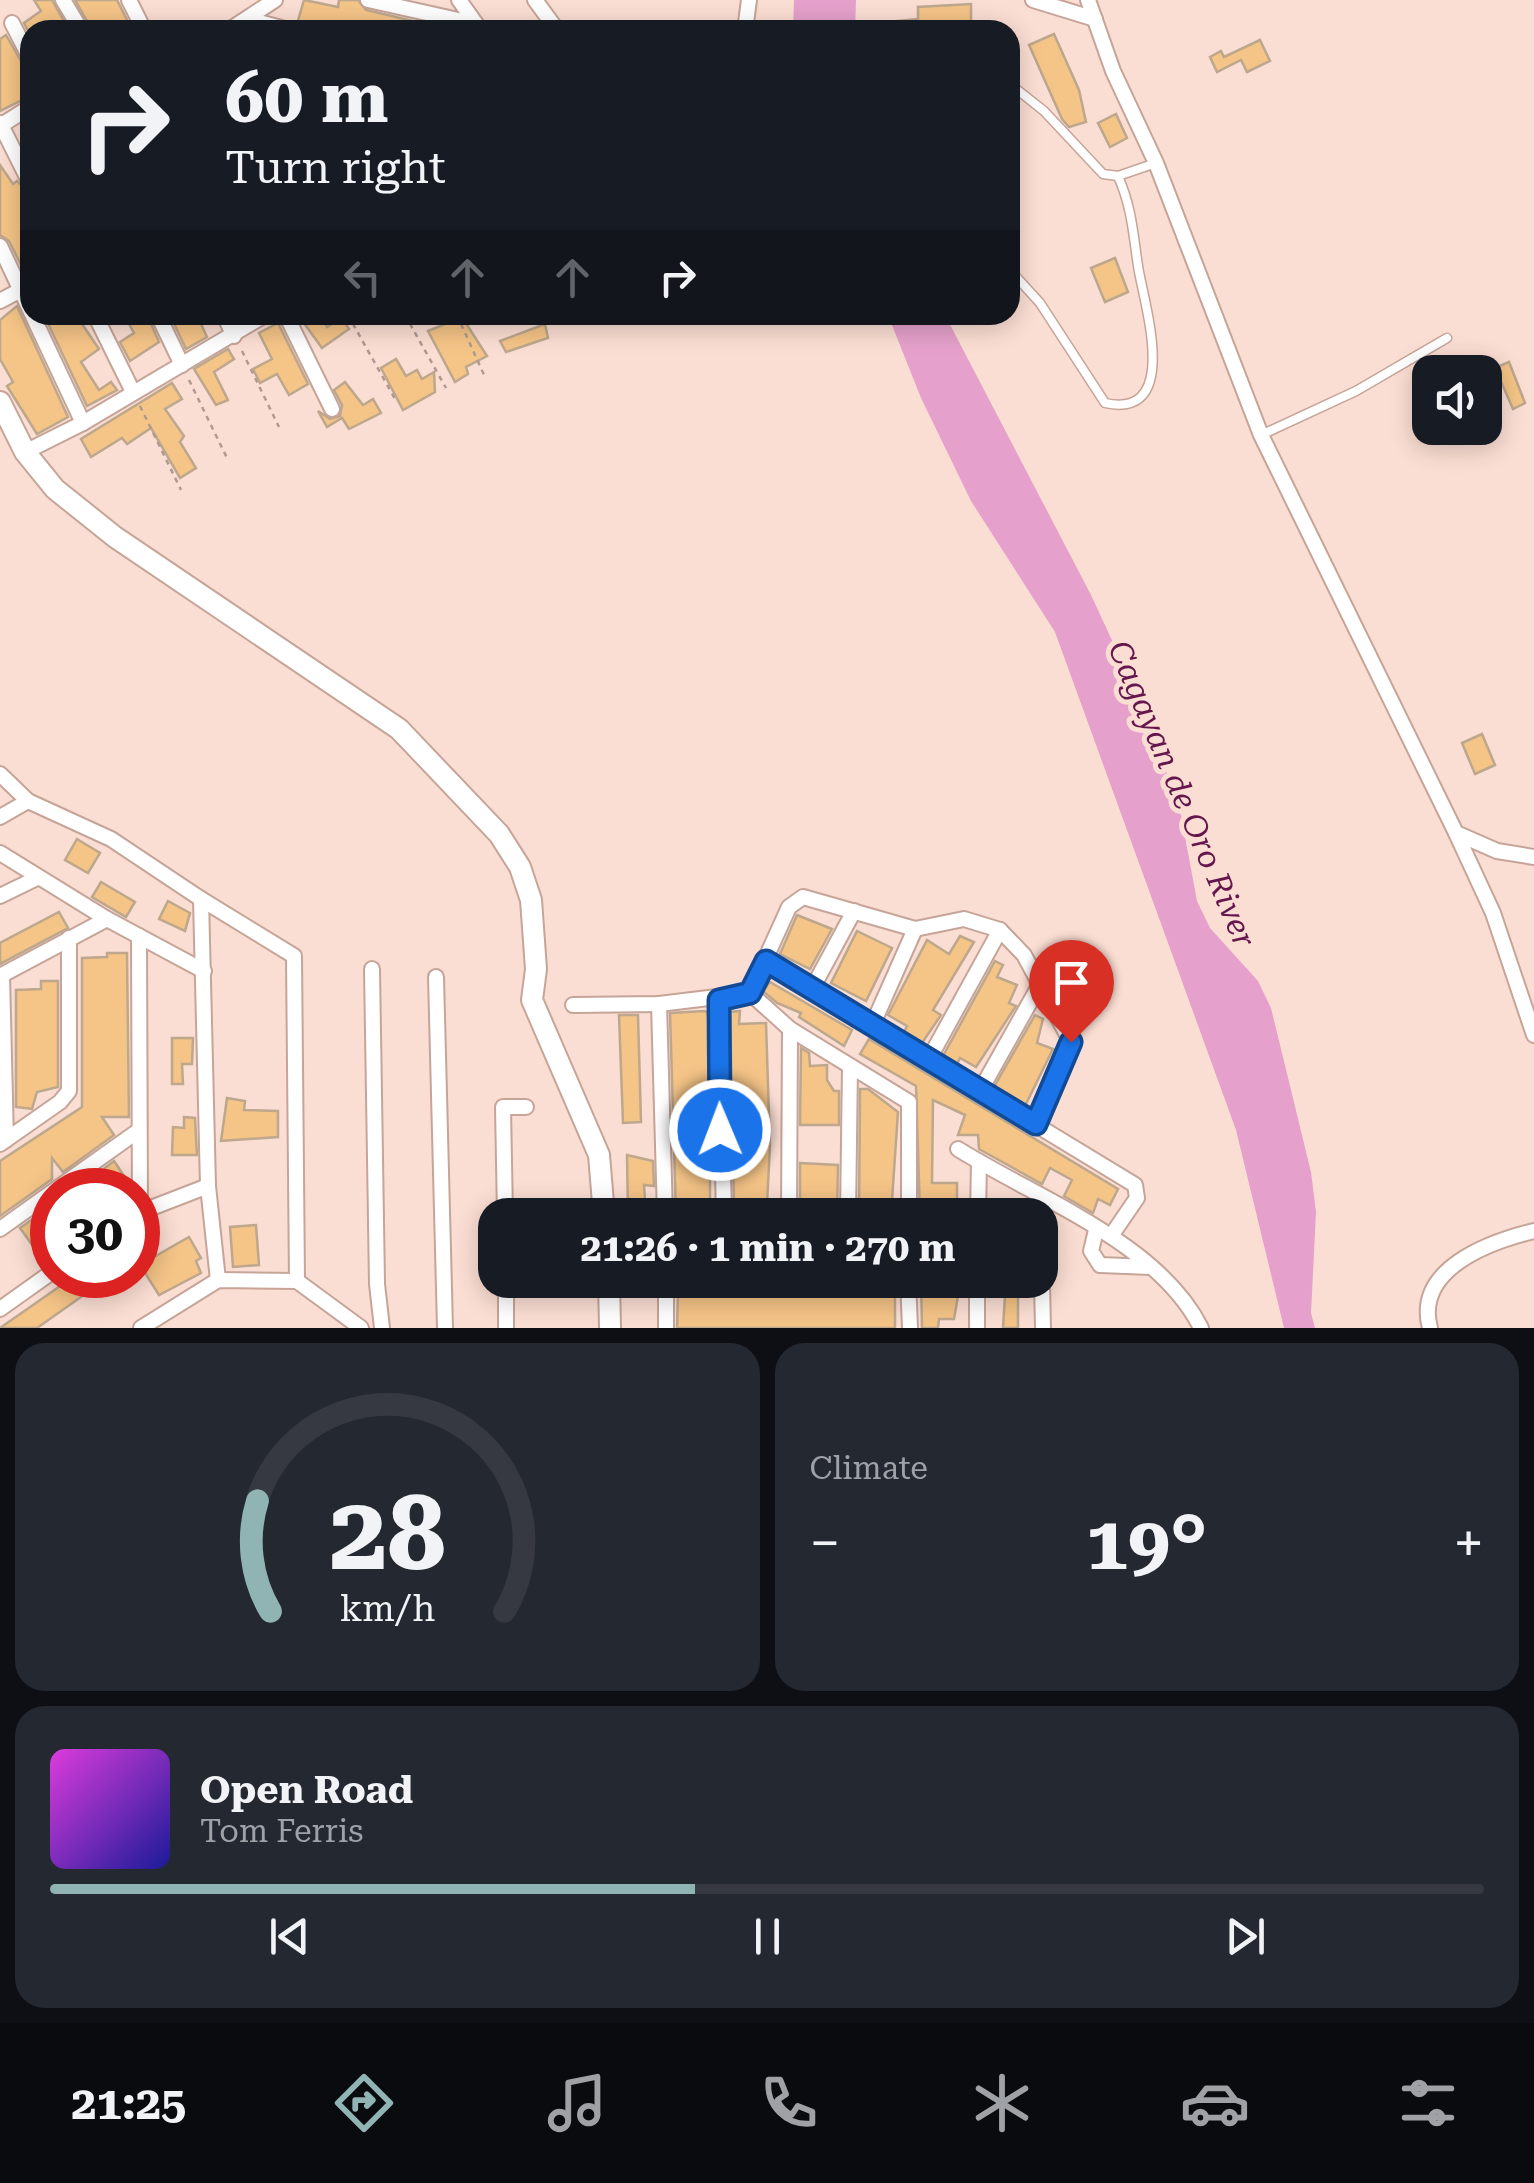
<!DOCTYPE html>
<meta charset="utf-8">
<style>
body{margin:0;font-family:"Roboto Serif",serif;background:#242831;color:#f1f3f6;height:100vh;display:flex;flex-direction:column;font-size:38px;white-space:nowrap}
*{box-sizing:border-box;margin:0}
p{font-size:32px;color:#9ea1a6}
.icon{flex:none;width:55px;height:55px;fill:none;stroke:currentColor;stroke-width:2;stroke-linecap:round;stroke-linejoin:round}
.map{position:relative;height:1328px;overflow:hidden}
.drawer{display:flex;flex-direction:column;gap:15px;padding:15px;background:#0d0f14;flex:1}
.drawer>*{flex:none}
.guide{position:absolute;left:20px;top:20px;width:1000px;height:305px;border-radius:30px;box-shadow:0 5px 25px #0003;background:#171b24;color:#f1f3f6;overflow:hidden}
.controls{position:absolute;left:1412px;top:355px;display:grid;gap:20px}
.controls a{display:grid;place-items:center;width:90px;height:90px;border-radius:20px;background:#171b24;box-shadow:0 5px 25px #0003;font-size:50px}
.speed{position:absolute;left:30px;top:1168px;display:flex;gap:20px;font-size:50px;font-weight:700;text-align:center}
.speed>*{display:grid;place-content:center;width:130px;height:130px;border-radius:50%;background:#171b24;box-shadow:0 5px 25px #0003;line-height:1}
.speed .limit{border:15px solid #d22;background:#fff;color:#111}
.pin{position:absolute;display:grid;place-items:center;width:85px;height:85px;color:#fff;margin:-102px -42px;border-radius:50% 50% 50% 0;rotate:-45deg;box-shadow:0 0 10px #0007}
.pin .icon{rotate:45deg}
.me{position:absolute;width:110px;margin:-55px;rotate:359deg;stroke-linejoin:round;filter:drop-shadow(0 0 8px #0008)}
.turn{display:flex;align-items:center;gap:35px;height:210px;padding:0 40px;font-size:45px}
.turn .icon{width:130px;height:130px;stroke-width:2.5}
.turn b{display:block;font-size:70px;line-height:85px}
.lanes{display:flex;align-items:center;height:95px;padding:0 40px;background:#0003;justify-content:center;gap:50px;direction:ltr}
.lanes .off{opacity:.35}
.big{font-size:75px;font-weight:700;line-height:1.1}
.drawer .tile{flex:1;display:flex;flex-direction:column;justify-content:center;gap:15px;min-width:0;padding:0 35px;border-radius:30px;background:#242831}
.drawer .dial{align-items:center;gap:0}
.dial svg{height:260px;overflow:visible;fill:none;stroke:#363941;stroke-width:7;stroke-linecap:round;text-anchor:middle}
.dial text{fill:#f1f3f6;stroke:none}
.song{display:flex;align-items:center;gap:30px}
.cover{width:120px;height:120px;border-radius:15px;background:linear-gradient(135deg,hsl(300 70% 55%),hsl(240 70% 35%))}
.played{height:10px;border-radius:5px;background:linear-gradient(90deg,#90b4b4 45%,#363941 45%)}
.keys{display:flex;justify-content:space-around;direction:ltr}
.heat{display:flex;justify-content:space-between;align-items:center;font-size:55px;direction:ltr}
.drawer .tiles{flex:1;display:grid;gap:15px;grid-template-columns:1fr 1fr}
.tile:last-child{grid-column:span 2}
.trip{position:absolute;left:478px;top:1198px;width:580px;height:100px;border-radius:30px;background:#171b24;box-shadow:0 5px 25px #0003;font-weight:700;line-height:100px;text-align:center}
.tab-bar{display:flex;height:160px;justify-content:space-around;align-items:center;background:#090b0e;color:#9ea1a6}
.tab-bar .icon{width:70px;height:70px}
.tab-bar .selected{color:#90b4b4}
.tab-bar b{font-size:45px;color:#f1f3f6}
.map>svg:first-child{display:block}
.water{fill:#e5a1cb}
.building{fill:#f5c487;stroke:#bda78d;stroke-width:2.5}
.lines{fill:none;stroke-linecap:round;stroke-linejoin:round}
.lane-casing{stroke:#c6a498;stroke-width:11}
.street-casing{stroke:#c6a498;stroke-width:18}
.secondary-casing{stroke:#c6a498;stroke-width:24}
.path{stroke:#b09990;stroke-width:2.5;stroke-dasharray:5 5;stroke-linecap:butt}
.lane{stroke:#fff;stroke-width:8}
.street{stroke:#fff;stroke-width:14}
.secondary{stroke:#fff;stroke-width:20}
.route-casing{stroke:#114b97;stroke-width:25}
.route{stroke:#1a73e8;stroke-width:18}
.labels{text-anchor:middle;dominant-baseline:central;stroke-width:10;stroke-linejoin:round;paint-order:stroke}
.water-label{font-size:32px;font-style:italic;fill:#64164d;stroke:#fbded3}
</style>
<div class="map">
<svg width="1534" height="1328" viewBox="0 0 1534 1328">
<rect width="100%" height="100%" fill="#fbded3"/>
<g class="water">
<polygon points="794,0 856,0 855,30 793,30"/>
<polygon points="888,315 945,315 1091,595 1149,720 1181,815 1197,901 1210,928 1258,981 1271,1008 1311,1172 1316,1212 1311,1313 1315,1328 1284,1328 1236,1130 1055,632 971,501 921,398"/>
</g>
<g class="building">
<polygon points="34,0 52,0 69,30 30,30 30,35 24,23 41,11"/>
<polygon points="75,0 117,0 132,30 92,30"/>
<polygon points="304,0 338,7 339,0 358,0 366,10 421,23 419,30 309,30 297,24"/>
<polygon points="971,4 971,24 942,25 943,30 888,30 888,22 918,19 918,7"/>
<polygon points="1054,34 1079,90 1086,122 1069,127 1062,119 1029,45"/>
<polygon points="6,35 30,77 30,96 0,111 0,39"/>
<polygon points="1260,40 1270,61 1247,72 1241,60 1217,72 1210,57 1221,51 1224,57"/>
<polygon points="1116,114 1127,138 1110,147 1098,123"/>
<polygon points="0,165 13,184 17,181 30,194 30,274 26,275 9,241 0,235"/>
<polygon points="1115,258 1128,292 1105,302 1091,268"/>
<polygon points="17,306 68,417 37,434 7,386 13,382 0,359 0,320"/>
<polygon points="44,315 76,315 99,349 81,362 99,390 111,382 117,390 87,406"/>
<polygon points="124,315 147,315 159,342 130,361 120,342 134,333"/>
<polygon points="170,315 197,315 207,337 186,349"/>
<polygon points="298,315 331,315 323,319 327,327 342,318 349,329 322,348"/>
<polygon points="462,317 487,356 466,367 468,374 455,382 428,331"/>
<polygon points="278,323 308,384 289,395 277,374 260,383 253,369 272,359 259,333"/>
<polygon points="545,324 548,338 506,352 500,341"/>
<polygon points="228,349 234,359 214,372 228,400 216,405 194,369"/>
<polygon points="396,359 406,376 417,370 422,379 434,372 435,392 403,410 381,368"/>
<polygon points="1509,362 1525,403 1513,409 1495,368"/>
<polygon points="345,382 363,405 373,399 381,413 349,429 342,418 327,427 318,411 330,419 340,416 342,405 334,390"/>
<polygon points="172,383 182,399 165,409 184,436 180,442 196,468 180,478 151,428 127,444 122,438 91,457 81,439"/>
<polygon points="1482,734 1495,765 1475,774 1462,743"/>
<polygon points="77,839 100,853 88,873 65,860"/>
<polygon points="101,882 135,902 126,917 92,897"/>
<polygon points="168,901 190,913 185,931 159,919"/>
<polygon points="59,912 68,928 0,964 0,943"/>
<polygon points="797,915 832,929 810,969 780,954"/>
<polygon points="857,931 892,948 866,1001 831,983"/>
<polygon points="960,936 974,942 933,1010 941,1015 922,1043 904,1032 907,1026 888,1015 927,940 949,954"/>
<polygon points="107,953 127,953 129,1117 102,1117 114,1135 63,1172 52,1158 52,1179 0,1216 0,1161 82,1107 82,958 107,957"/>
<polygon points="995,961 1003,965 997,977 1017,985 1009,1003 1016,1006 976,1067 960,1058 957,1064 943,1056"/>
<polygon points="41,981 58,981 58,1087 37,1092 32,1109 16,1107 16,990 41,989"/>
<polygon points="770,982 852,1030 844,1046 799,1017 801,1013 777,1003 763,991"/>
<polygon points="705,1011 709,1014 711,1115 706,1114 703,1151 706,1171 710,1171 710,1215 676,1215 670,1013"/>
<polygon points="740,1011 739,1024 766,1023 770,1146 767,1204 734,1203 730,1012"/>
<polygon points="619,1015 638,1015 641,1122 623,1123"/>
<polygon points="1035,1015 1043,1019 1037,1043 1053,1049 1025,1106 994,1087"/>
<polygon points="172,1038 193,1038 192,1064 182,1064 183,1084 172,1084"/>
<polygon points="869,1039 1118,1189 1110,1205 1098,1199 1093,1213 1064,1196 1072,1180 1050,1168 1042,1184 979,1149 978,1135 958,1135 965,1115 933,1100 932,1183 957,1183 957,1215 920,1215 916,1086 860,1054"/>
<polygon points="801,1048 809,1053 810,1066 827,1065 827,1080 834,1091 839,1091 839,1125 800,1125"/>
<polygon points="860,1089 868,1089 898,1112 891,1215 859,1215"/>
<polygon points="227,1098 245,1101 244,1110 278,1111 278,1137 221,1141"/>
<polygon points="184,1117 195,1118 197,1155 172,1155 173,1127 184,1128"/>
<polygon points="627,1155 653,1161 654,1186 644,1185 646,1215 628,1215"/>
<polygon points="114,1161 126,1179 110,1190 76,1190"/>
<polygon points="800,1163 838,1165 837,1215 800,1215"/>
<polygon points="50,1207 52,1262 46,1264 20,1228"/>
<polygon points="256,1225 259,1265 233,1267 230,1227"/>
<polygon points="189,1237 201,1258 196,1261 201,1273 159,1295 140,1265"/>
<polygon points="76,1275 112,1275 37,1328 0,1328"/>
<polygon points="921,1280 954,1283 953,1290 959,1290 954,1319 939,1319 938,1328 922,1328"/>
<polygon points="1006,1280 1018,1280 1018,1328 1003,1328"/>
<polygon points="884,1289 895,1289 895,1328 677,1328 678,1294"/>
</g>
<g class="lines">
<g class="lane-casing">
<g id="lane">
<polyline points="1010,84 1044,111 1103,174 1118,176 1156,163"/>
<path d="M1010 270 1040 303 1105 403C1183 420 1143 301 1138 266 1133 233 1132 208 1118 176"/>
<polyline points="1261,435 1356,391 1447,338"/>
</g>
</g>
<g class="street-casing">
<g id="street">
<polyline points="63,0 81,30"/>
<polyline points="129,0 144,30"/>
<polyline points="368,0 476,24"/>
<polyline points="459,0 479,28"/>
<polyline points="535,0 557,30"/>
<polyline points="1033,0 1095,19"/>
<polyline points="1088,0 1113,71 1156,163 1261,435 1456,833 1497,851 1534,857"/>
<polyline points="247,19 289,30"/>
<polyline points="12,23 30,58"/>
<polyline points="229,30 275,0"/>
<polyline points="745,30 749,0"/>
<polyline points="0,123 30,183"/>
<polyline points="0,126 30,107"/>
<polyline points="0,246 83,423"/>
<polyline points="0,301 30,285"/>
<polyline points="95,315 133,392"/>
<polyline points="158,315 182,365"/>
<polyline points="224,315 234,336"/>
<polyline points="286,315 332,409"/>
<polyline points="25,452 83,423 265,315"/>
<polyline points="0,774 28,801 111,839 201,899"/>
<polyline points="0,817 28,801"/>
<polyline points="1456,833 1493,913 1534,1035"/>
<polyline points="0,853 107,919 204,971"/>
<polyline points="0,896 37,878"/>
<polyline points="139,936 140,1211"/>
<polyline points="766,961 1135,1185 1137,1198 1111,1236"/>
<polyline points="372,969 377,1284 382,1328"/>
<polyline points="2,975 6,1140"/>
<polyline points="0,976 107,919"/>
<polyline points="436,977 445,1328"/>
<polyline points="813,987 854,911"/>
<polyline points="750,993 789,907 803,897 915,929 964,919 1000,930 1024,955 1071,1042 1036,1124"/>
<polyline points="750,993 790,1029 909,1102 909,1215"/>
<polyline points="719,1000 724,1215"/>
<polyline points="659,1004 665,1215"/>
<polyline points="573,1005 659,1004 750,993"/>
<polyline points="872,1026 915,929"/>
<polyline points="929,1059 1000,930"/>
<polyline points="980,1091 1039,986"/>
<polyline points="0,1144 60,1102 69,1091 69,938"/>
<path d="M958 1149C1036 1198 1159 1243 1201 1328"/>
<polyline points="55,1190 138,1131"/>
<polyline points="1040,1196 1043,1328"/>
<polyline points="138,1213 208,1186"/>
<polyline points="505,1215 503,1107 526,1107"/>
<polyline points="789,1215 790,1029"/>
<polyline points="848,1215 850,1066"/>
<polyline points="978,1215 979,1162"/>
<polyline points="0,1229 52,1192"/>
<polyline points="1096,1230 1091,1251 1100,1265 1151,1267"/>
<polyline points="218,1280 208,1186 201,899 294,956 297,1281"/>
<polyline points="506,1280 506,1328"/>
<polyline points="908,1280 910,1328"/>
<polyline points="609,1281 629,1280"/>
<polyline points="0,1309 52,1272"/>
<polyline points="141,1328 218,1280 297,1281 361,1328"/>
<polyline points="666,1328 666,1280"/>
<polyline points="977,1328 977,1280"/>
<path d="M1430 1328C1414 1269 1489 1242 1534 1231"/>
</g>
</g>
<g class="secondary-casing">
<g id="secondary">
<polyline points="0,402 25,452 55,489 115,537 399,729 499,834 520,867 531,900 536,969 532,1000 599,1155 604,1215"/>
<polyline points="609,1280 610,1328"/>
</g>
</g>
<g class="path">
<polyline points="348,315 395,399"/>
<polyline points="405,315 446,388"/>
<polyline points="457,315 485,377"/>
<polyline points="242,351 279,427"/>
<polyline points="189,380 227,458"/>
<polyline points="140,406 181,490"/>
</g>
<use href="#lane" class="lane"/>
<use href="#street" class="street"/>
<use href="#secondary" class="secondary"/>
</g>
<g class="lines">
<g class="route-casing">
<polyline id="route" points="720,1130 719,1000 750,993 766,961 1036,1124 1071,1042"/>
</g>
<use href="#route" class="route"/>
</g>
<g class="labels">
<g class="water-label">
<text transform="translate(1182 794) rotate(67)">Cagayan de Oro River</text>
</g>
</g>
</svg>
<div class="controls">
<a><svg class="icon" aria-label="sound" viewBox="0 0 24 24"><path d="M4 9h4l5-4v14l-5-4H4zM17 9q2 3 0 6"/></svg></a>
</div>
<div class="speed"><div class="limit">30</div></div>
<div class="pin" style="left:1071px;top:1042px;background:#d93025"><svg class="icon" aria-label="arrive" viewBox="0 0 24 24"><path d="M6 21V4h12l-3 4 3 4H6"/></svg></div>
<svg class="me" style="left:720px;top:1130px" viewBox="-20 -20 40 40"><circle r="17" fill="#1a73e8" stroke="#fff" stroke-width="3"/><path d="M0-11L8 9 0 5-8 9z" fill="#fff"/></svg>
<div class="trip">21:26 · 1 min · 270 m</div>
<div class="guide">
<div class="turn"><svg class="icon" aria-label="right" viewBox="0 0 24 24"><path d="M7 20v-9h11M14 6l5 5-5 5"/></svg><div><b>60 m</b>Turn right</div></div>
<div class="lanes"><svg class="icon off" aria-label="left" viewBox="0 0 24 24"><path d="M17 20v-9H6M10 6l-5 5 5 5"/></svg><svg class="icon off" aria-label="ahead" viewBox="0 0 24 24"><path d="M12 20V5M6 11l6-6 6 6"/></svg><svg class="icon off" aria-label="ahead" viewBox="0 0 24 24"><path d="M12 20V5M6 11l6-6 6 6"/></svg><svg class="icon" aria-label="right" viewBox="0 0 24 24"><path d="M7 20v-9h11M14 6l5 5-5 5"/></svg></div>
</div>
</div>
<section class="drawer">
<div class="tiles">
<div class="tile dial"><svg viewBox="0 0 100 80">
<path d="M14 69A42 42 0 1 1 86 69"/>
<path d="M14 69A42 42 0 0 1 10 35" stroke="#90b4b4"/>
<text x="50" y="56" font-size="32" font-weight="700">28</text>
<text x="50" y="72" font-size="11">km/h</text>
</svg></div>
<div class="tile"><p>Climate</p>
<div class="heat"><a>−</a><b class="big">19°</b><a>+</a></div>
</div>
<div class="tile">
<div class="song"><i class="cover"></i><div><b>Open Road</b><p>Tom Ferris</p></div></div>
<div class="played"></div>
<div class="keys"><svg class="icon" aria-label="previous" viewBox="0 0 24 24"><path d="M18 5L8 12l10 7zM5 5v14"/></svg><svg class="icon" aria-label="pause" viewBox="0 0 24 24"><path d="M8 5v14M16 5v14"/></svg><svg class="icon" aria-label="next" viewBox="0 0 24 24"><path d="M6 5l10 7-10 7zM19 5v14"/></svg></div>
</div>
</div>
</section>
<nav class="tab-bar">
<b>21:25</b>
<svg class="icon selected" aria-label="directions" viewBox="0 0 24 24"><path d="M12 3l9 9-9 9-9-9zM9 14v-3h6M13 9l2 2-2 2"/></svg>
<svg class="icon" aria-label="music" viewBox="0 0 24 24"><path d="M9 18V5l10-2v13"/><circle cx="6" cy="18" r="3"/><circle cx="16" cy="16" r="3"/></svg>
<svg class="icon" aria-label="phone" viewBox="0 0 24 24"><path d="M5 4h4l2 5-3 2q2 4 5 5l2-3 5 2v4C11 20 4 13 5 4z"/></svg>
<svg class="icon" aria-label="climate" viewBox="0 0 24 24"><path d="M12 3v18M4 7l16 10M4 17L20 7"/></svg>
<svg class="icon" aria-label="car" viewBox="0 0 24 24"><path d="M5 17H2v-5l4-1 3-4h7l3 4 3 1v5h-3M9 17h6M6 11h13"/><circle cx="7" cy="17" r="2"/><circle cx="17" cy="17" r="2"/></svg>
<svg class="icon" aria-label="filters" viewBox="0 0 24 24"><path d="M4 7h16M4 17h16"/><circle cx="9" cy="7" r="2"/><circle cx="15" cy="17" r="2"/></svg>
</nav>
